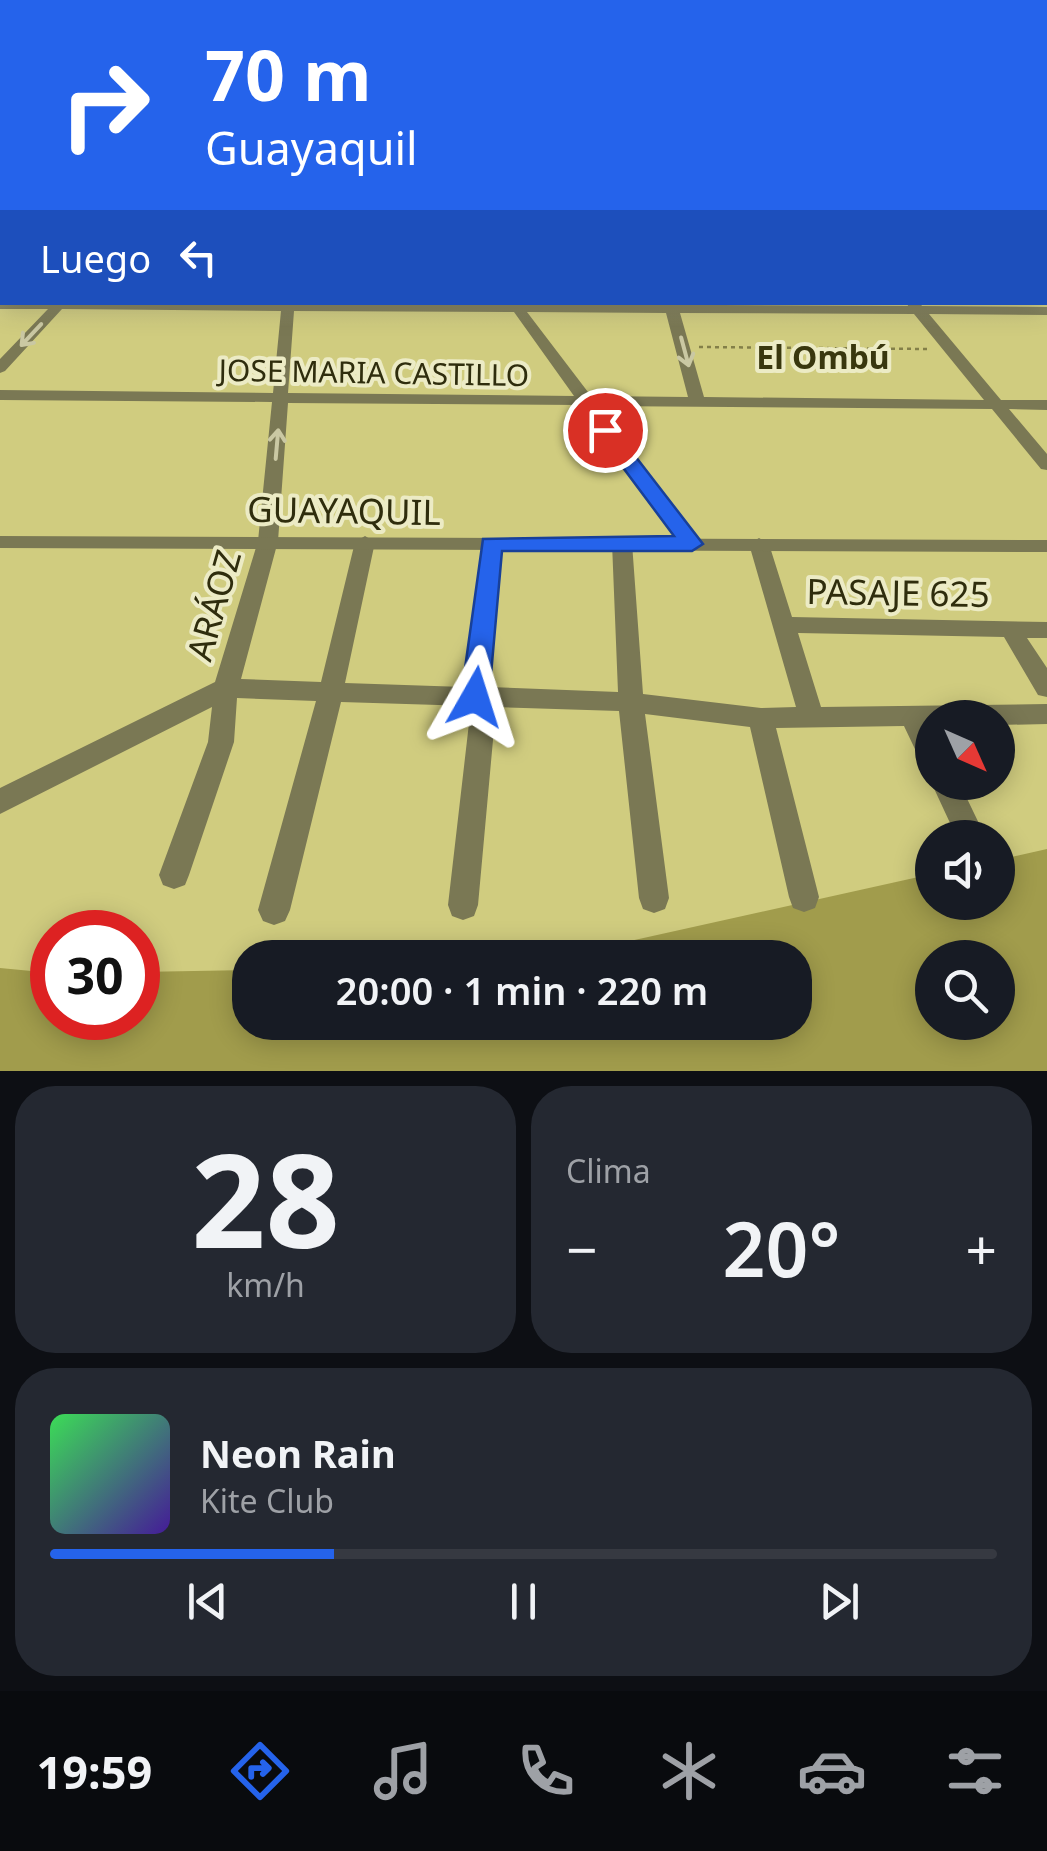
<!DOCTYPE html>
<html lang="es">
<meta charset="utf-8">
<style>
body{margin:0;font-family:"Noto Sans",sans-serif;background:#242831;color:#f1f3f6;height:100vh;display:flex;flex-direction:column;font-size:38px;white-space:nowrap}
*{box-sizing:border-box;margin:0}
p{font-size:32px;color:#9ea1a6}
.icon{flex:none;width:55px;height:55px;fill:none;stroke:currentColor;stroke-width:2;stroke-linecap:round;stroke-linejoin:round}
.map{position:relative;height:1071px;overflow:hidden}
.drawer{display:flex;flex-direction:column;gap:15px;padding:15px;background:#0d0f14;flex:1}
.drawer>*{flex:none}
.banner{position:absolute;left:0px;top:0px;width:1048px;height:305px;box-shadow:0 5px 25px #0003;background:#2563eb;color:#fff;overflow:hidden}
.needle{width:65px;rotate:135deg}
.controls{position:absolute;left:915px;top:700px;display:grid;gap:20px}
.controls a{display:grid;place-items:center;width:100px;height:100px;border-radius:50%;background:#171b24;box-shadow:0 5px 25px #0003;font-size:50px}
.speed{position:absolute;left:30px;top:910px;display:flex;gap:20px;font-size:50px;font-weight:700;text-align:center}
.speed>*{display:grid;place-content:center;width:130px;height:130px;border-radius:50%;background:#171b24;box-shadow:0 5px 25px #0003;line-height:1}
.speed .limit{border:15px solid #d22;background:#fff;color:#111}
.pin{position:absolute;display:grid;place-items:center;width:85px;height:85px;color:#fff;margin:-42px;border:5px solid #fff;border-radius:50%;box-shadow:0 2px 10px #0007}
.me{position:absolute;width:110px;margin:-55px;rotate:6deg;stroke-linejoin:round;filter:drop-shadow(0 0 8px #0008)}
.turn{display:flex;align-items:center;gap:35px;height:210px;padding:0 40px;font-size:45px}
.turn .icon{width:130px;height:130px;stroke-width:2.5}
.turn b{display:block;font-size:70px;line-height:85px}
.then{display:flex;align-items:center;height:95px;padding:0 40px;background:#0003;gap:20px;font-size:38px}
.big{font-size:75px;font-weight:600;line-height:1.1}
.drawer .widget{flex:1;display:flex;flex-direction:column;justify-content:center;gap:15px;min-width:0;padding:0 35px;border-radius:40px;background:#242831}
.drawer .dial{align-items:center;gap:0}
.dial b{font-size:130px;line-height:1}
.song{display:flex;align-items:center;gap:30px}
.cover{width:120px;height:120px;border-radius:15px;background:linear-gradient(135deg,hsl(130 70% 55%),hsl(260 70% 35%))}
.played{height:10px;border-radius:5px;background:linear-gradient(90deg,#2563eb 30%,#363941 30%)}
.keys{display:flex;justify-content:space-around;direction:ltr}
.heat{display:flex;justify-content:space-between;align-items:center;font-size:55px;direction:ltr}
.drawer .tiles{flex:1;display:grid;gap:15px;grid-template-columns:1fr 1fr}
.widget:last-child{grid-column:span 2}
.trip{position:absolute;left:232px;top:940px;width:580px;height:100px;border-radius:40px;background:#171b24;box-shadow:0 5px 25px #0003;font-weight:600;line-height:100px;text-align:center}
.tabs{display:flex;height:160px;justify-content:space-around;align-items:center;background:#090b0e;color:#9ea1a6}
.tabs .icon{width:70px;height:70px}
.tabs .current{color:#2563eb}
.tabs b{font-size:45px;color:#f1f3f6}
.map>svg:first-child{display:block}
.green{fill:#a19c4c;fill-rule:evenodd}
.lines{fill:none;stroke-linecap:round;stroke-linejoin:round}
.path{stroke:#837f48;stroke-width:2.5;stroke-dasharray:4 4;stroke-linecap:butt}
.minor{fill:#7a7854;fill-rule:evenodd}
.tertiary{fill:#7a7854;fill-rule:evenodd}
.secondary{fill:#555217;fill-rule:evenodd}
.wall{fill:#c08365}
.oneway{stroke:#cac8a3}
.route{fill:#2563eb;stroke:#184099;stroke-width:2.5}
.labels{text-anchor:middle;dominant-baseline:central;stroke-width:8;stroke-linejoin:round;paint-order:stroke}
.far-street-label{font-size:30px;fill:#2f2d0d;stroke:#ecebc5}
.far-neighbourhood-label{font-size:32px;font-weight:bold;fill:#39370e;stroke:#ecebc5}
.street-label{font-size:35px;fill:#2f2d0d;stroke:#ecebc5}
</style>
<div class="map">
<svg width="1047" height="1071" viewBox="0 0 1047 1071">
<rect width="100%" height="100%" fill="#d0cc7f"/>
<path class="green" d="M1047 849V1071H0V968L52 973V1018H138V972L250 970V1022H795V958L558 957 932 874V902H998V860ZM932 958H998V1022H932Z"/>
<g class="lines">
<polyline class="path" points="699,347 929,349"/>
<g class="minor">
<rect x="1045" y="200" width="2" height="6"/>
<rect x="1045" y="224" width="2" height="8"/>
<path d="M0 301 908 306 907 302H919L922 306 1047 307V315L929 314 1001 400H1047V410L1009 409 1047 454V470L1041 469 992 409 598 406 702 544 692 550 685 549 581 405 288 403 278 541 241 679 321 682 355 542 365 536 375 542 345 683 464 687 482 544 492 538 502 544 488 687 618 692 612 543 622 537 632 543 643 694 761 708 796 707 749 544 759 538 769 544 792 617 1047 622V638H1027L1047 668V697L1038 695 1004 637 798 633 821 707 1047 704V724L998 725V718H932V726H929L932 732V769L923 766 904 726 776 728 819 897 815 908 804 912 793 908 789 897 750 727 645 714 669 898 665 909 654 913 643 909 639 898 619 711 496 707 478 905 474 916 463 920 452 916 448 905 471 706 341 702 290 910 285 921 274 925 263 921 258 910 316 701 237 698 234 742 189 875 185 885 174 889 163 885 159 875 208 742 212 707 0 814V788L215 682 258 541 272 402 0 400V390L273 393 281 311 62 309 5 371 0 373V359L48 309H0ZM294 311 514 312 574 396 288 393ZM527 312 666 313 688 397 591 396ZM680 313 914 314 984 400 704 397Z"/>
<polygon points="932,780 932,782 959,782 986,838 957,838 931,782"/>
</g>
<polygon class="tertiary" points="0,536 1047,540 1047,552 0,548"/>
<rect class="secondary" x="1045" y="242" width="2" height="6"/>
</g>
<rect class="wall" x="0" y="223" width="2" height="27"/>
<defs><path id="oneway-shaft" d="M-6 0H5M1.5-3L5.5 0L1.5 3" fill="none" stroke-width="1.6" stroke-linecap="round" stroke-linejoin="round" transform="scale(2.5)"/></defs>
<g class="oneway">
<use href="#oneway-shaft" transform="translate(31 335) rotate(133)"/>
<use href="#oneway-shaft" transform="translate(685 352) rotate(75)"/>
<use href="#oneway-shaft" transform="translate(277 444) rotate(-85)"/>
</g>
<linearGradient id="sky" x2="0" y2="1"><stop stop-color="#58aad8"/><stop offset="0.54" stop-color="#eae8c5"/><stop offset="1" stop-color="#eae8c5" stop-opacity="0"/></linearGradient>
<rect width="1047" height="327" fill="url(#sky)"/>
<polygon class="route" points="605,424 612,426 703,544 692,551 502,551 489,697 485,705 475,708 465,705 461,697 483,539 674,536 595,430"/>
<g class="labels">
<g class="far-street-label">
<text transform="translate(374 372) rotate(1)">JOSE MARIA CASTILLO</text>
</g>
<g class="far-neighbourhood-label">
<text x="823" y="356">El Ombú</text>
</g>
<g class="street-label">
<text transform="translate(344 510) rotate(1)">GUAYAQUIL</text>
<text transform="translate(898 592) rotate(1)">PASAJE 625</text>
<text transform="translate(213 605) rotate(-74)">ARÁOZ</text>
</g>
</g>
</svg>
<div class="controls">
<a><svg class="needle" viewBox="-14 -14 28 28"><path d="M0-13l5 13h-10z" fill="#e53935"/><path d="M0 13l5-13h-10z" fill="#9ea1a6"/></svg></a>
<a><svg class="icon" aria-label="sound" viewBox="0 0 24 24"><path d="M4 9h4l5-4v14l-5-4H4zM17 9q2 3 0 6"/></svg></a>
<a><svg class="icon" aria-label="search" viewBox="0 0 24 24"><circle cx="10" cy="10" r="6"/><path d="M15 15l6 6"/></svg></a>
</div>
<div class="speed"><div class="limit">30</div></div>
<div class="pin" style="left:605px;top:430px;background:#d93025"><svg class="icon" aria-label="arrive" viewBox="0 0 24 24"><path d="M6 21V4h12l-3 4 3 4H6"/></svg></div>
<svg class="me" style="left:475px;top:697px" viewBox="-20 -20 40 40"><path d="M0-17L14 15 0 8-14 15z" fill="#2563eb" stroke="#fff" stroke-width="4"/></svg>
<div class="trip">20:00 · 1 min · 220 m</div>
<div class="banner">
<div class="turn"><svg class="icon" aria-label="right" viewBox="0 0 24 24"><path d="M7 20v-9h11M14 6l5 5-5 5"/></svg><div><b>70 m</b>Guayaquil</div></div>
<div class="then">Luego<svg class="icon" aria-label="left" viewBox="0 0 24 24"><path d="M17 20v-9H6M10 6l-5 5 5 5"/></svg></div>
</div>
</div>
<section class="drawer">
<div class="tiles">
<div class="widget dial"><b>28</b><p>km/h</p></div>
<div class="widget"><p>Clima</p>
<div class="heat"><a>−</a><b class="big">20°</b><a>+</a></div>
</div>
<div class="widget">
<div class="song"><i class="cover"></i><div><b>Neon Rain</b><p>Kite Club</p></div></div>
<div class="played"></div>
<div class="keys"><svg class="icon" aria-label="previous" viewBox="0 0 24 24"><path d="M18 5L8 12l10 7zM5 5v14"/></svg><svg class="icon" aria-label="pause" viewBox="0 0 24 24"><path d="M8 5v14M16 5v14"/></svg><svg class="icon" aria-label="next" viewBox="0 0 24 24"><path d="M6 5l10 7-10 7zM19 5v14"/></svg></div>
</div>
</div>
</section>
<nav class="tabs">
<b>19:59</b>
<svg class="icon current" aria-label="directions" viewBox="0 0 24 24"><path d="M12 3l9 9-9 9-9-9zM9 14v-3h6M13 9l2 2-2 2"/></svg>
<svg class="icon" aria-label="music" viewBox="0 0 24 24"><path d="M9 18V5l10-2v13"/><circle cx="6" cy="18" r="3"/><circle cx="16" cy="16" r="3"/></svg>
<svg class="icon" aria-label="phone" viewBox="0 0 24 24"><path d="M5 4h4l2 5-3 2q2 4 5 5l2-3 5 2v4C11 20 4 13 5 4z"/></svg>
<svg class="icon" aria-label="climate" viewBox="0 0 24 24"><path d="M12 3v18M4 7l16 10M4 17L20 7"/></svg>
<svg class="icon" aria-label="car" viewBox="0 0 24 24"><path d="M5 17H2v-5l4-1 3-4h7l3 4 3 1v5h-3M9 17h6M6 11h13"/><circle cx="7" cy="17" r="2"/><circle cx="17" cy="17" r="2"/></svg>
<svg class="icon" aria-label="filters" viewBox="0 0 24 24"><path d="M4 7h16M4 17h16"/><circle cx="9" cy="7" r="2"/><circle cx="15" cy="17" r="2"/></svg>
</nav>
